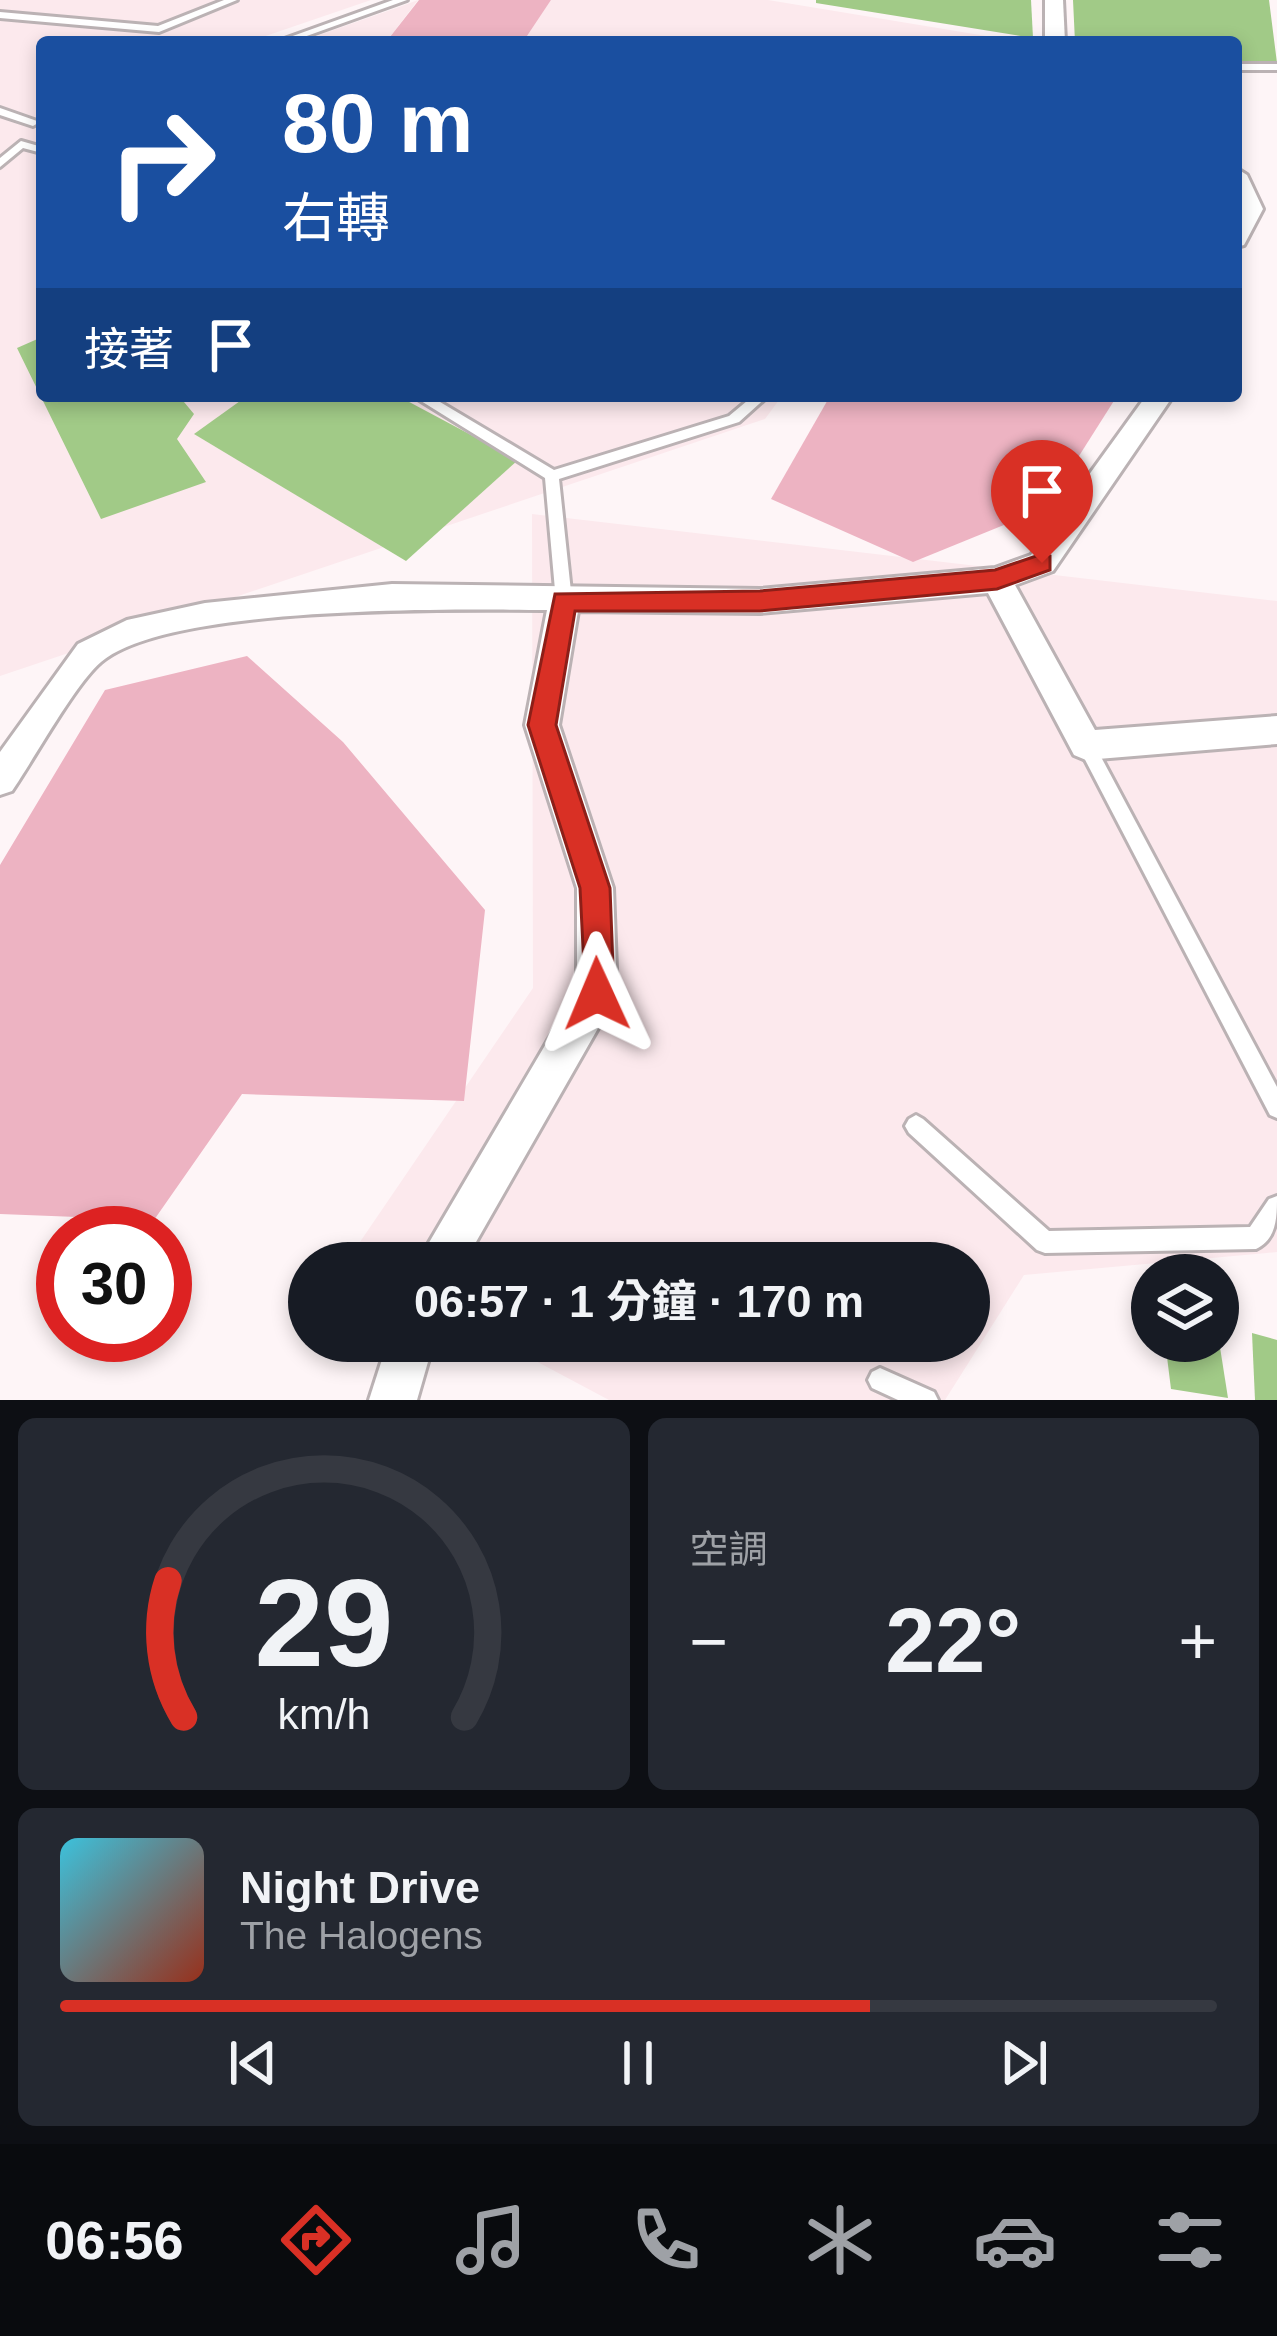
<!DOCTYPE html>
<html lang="zh-TW">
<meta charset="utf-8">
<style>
body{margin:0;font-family:Helvetica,"Noto Sans TC",sans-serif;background:#242831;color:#f1f3f6;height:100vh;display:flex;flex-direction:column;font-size:45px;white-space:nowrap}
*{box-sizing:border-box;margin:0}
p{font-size:39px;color:#9ea1a6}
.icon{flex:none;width:66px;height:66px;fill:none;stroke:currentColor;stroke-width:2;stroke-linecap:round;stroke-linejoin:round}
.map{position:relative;height:1400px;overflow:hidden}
.details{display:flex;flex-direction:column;gap:18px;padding:18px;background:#0d0f14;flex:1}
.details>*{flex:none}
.guide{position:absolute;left:36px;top:36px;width:1206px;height:366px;border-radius:12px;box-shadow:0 6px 18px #0003;background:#1a4fa0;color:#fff;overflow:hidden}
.fabs{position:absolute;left:1131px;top:1254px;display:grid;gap:24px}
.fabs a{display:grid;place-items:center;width:108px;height:108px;border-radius:50%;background:#171b24;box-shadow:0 6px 18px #0003;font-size:60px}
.speed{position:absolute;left:36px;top:1206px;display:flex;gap:24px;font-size:60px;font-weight:700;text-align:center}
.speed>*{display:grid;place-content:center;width:156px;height:156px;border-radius:50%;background:#171b24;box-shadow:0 6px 18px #0003;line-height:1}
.speed .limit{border:18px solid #d22;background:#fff;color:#111}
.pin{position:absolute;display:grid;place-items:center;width:102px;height:102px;color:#fff;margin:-123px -51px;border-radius:50% 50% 50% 0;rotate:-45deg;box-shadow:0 0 12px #0007}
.pin .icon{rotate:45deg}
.me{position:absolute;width:132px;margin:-66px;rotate:359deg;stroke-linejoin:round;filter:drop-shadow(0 0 9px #0008)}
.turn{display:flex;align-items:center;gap:42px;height:252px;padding:0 48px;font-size:54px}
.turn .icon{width:156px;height:156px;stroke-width:2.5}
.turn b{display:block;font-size:84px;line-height:102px}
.then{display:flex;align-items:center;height:114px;padding:0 48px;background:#0003;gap:24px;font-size:45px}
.big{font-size:90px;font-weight:700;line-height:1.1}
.details .widget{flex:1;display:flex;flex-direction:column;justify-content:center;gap:18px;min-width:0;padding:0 42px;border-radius:18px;background:#242831}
.details .dial{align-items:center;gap:0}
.dial svg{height:312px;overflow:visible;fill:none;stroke:#363941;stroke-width:7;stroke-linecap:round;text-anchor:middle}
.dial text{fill:#f1f3f6;stroke:none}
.song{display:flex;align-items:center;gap:36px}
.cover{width:144px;height:144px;border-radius:18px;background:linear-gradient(135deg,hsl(190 70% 55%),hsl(10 70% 35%))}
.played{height:12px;border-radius:6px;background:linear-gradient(90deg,#d93025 70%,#363941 70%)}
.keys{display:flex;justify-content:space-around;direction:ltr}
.heat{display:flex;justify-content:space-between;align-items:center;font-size:66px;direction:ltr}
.details .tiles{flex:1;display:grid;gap:18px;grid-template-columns:1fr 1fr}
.widget:last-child{grid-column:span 2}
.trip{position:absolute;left:288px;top:1242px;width:702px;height:120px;border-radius:60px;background:#171b24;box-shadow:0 6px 18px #0003;font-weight:700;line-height:120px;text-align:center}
.tabs{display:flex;height:192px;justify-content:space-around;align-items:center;background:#090b0e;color:#9ea1a6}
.tabs .icon{width:84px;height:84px}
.tabs .active{color:#d93025}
.tabs b{font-size:54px;color:#f1f3f6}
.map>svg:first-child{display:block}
.built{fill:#fce9ed}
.green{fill:#edb3c2}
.building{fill:#a1ca87}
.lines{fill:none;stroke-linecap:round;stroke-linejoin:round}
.service-casing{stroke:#bbb2b4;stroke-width:6}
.minor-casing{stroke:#bbb2b4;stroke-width:6}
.service{fill:#fff;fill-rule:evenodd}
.minor{fill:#fff;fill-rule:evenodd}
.route{fill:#d93025;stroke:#8d1f18;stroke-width:3}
</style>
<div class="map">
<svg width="1277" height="1400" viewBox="0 0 1277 1400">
<rect width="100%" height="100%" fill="#fef5f7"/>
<g class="built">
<polygon points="0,0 371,0 248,42 42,42 42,396 782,396 765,419 0,676"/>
<polygon points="418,0 386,42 299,42 399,7"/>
<polygon points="551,0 768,0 1023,42 523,42"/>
<polygon points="532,514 1277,601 1277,1252 1024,1275 945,1400 609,1400 498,1341 969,1341 969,1263 347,1261 533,988"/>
</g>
<g class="green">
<polygon points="419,0 551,0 523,42 386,42"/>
<polygon points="830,396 1117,396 1046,508 913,562 771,499"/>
<polygon points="247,656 343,742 485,910 464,1101 242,1094 154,1220 0,1214 0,865 105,690"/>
</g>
<g class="building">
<polygon points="816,0 1031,0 1033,38 816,3"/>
<polygon points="1073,0 1269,0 1277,63 1236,63 1236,42 1075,42"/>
<polygon points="42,337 42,396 179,396 194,414 177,439 206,482 101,519 17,348"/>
<polygon points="247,396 398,396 518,460 406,561 194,434"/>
<polygon points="1252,1333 1277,1340 1277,1400 1255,1400"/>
<polygon points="1165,1341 1219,1341 1228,1398 1171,1389"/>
</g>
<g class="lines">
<g class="service-casing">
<g id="service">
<polygon points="224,0 237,0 159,32 0,18 0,12 158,26"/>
<polygon points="393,0 407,0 290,42 276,42"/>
<rect x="1236" y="64" width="41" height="6"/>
<polygon points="0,108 37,121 38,123 33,126 0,115"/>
<polygon points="21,141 42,147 42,153 23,148 0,167 0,158"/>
<polygon points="413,396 430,396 554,470 729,416 753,396 768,396 739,422 559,479 572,601 564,607 556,601 545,478"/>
<polygon points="1086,738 1092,740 1277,1087 1277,1118 1270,1115 1080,750 1078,745 1080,740"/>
<path d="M916 1115 923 1119 1049 1231 1250 1227 1269 1199 1277 1196C1277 1217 1277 1239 1256 1249L1045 1253 1037 1250 909 1133 905 1126 909 1119Z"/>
<polygon points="880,1368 934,1392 938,1400 898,1400 872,1388 868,1380 872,1372"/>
</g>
</g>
<g class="minor-casing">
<g id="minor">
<polygon points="1045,0 1063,0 1065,42 1045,42"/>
<polygon points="1236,168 1247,175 1263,209 1244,245 1236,247 1241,209"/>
<path d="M1146 396H1173L1053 571 1015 585 1095 730 1277 716V744L1086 760 1074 755 988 593 760 613 578 611 559 725 613 888 617 995 464 1263H417L577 991V888L525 725 547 610C455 609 168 605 101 662 75 684 34 759 12 791L0 795V752L78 644 127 620 205 603 392 584 760 589 995 568 1031 555Z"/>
<polygon points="388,1341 434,1341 417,1400 369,1400"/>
</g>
</g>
<use href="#service" class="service"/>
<use href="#minor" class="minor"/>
</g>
<polygon class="route" points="1042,554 1050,556 1050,570 997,589 760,611 575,611 556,725 610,888 614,994 609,1006 597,1011 586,1006 580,888 528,725 555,594 760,591 995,570"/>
</svg>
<div class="fabs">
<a><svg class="icon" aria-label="layers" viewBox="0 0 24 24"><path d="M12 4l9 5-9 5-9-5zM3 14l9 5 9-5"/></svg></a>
</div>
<div class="speed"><div class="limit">30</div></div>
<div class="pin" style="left:1042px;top:563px;background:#d93025"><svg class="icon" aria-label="arrive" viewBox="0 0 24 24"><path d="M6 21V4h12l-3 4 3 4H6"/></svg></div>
<svg class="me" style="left:597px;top:994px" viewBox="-20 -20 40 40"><path d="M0-17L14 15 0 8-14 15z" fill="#d93025" stroke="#fff" stroke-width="4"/></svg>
<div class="trip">06:57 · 1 分鐘 · 170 m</div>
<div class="guide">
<div class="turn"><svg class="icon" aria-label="right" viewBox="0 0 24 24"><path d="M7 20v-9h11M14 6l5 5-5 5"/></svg><div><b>80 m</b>右轉</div></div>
<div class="then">接著<svg class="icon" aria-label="arrive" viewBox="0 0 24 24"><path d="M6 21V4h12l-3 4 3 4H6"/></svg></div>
</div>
</div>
<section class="details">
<div class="tiles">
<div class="widget dial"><svg viewBox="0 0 100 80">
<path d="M14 69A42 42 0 1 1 86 69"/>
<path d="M14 69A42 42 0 0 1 10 34" stroke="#d93025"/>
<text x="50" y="56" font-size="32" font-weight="700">29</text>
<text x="50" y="72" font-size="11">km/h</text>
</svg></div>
<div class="widget"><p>空調</p>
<div class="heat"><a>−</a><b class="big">22°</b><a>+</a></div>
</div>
<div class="widget">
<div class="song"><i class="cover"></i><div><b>Night Drive</b><p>The Halogens</p></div></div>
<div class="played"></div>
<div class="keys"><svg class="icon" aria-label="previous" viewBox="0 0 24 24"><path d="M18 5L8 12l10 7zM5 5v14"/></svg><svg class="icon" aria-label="pause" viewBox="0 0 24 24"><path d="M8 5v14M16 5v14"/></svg><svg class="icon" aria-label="next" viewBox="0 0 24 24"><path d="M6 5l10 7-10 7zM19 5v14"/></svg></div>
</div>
</div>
</section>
<nav class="tabs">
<b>06:56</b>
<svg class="icon active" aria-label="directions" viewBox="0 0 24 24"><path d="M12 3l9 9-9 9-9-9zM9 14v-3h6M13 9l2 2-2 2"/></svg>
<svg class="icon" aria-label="music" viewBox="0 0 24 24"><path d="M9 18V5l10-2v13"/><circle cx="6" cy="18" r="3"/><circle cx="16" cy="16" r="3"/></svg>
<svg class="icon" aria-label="phone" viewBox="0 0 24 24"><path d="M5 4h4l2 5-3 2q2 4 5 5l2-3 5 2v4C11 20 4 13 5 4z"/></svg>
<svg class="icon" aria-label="climate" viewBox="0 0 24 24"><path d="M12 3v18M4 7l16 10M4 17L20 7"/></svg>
<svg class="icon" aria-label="car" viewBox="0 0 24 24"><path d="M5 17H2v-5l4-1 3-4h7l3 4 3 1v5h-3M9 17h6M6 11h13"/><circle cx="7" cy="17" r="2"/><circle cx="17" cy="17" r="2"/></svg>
<svg class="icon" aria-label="filters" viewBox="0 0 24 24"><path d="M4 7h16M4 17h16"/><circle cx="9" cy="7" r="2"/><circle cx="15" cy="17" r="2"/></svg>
</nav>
